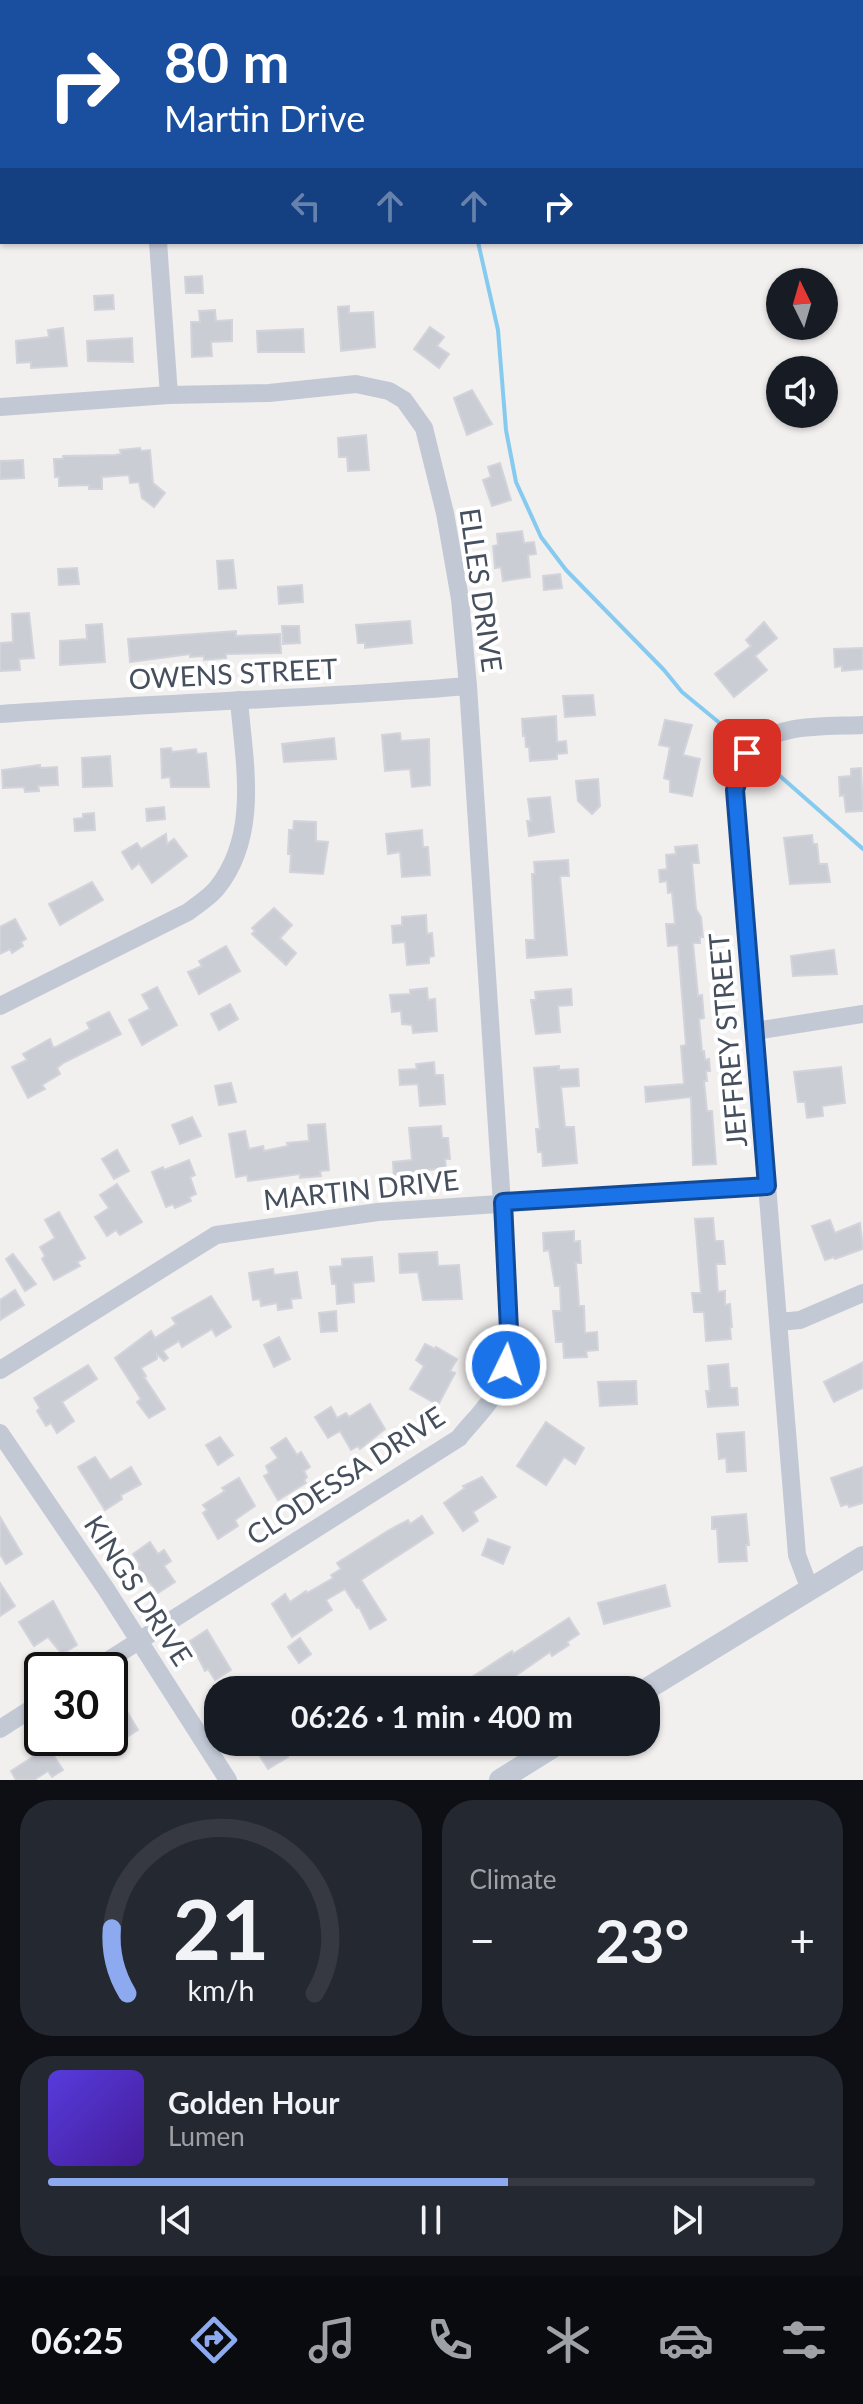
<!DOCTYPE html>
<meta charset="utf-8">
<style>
body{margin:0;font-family:Lato,sans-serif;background:#242831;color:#f1f3f6;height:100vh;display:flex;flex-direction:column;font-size:30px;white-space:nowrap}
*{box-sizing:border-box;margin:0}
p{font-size:26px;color:#9ea1a6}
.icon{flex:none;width:44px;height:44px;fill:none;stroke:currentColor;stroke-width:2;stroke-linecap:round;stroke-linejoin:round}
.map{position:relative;height:1780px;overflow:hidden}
.side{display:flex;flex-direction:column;gap:20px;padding:20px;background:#0d0f14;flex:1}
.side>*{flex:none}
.top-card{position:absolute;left:0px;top:0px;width:864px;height:244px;box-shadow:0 2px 6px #0004;background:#1a4fa0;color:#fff;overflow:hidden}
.needle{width:52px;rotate:355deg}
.buttons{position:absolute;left:766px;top:268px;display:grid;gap:16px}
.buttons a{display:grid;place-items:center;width:72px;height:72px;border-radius:50%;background:#171b24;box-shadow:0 2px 6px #0004;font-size:40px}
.speed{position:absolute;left:24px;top:1652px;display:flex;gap:16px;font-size:40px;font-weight:700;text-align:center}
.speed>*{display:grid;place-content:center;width:104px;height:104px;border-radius:50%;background:#171b24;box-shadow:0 2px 6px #0004;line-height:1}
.speed .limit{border:4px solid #111;border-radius:12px;background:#fff;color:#111}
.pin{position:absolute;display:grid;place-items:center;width:68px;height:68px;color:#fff;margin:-34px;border-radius:16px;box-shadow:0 4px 12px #0006}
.me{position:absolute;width:88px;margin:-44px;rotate:4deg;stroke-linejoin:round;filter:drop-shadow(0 0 6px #0008)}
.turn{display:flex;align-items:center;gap:28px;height:168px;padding:0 32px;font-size:36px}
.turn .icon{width:104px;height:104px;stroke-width:2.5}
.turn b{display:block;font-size:56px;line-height:68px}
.lanes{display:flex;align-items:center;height:76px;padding:0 32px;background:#0003;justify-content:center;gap:40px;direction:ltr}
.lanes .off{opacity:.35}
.big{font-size:60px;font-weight:700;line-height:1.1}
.side .widget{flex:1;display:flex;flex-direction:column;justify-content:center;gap:12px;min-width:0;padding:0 28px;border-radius:32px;background:#242831}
.side .dial{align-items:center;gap:0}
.dial svg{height:208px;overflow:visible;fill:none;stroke:#363941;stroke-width:7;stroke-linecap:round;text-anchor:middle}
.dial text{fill:#f1f3f6;stroke:none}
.song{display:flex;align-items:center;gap:24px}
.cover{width:96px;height:96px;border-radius:12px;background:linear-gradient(135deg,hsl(250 70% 55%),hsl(260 70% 35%))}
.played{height:8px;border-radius:4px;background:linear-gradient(90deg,#8daaf0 60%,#363941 60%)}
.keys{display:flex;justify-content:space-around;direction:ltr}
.heat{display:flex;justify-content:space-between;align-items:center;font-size:44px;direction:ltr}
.side .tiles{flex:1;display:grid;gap:20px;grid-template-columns:1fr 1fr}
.widget:last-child{grid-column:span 2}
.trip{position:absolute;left:204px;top:1676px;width:456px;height:80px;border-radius:32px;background:#171b24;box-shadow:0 2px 6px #0004;font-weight:700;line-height:80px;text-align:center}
.tabs{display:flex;height:128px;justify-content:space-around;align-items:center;background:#090b0e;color:#9ea1a6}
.tabs .icon{width:56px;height:56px}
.tabs .on{color:#8daaf0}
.tabs b{font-size:36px;color:#f1f3f6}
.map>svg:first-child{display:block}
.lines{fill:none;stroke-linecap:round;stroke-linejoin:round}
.stream{stroke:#87caef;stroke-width:4}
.building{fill:#cbcdd5;stroke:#d3d4db;stroke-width:2}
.minor{stroke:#c2c9d5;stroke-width:18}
.tertiary{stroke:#c2c9d5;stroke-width:22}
.route-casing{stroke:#114b97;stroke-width:20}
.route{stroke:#1a73e8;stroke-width:14}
.labels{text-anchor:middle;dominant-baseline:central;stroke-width:8;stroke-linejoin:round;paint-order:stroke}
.street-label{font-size:28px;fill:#464f5d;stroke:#fff}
</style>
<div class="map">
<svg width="863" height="1780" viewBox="0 0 863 1780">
<rect width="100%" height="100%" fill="#f2efef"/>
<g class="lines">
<g class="stream">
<polyline points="348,0 349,2"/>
<polyline points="478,242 498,330 506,430 516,482 541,537 566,570 664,670 682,692 744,743"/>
<polyline points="764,762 863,849"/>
</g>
</g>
<g class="building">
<polygon points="202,276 203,293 186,293 185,277"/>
<polygon points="113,295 114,309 95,310 94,296"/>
<polygon points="349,306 349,313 373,312 375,347 341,351 338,307"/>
<polygon points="215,310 216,321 232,320 232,341 211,342 212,356 192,357 191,322 200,322 199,311"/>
<polygon points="430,327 444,337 437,346 449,354 439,368 414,349"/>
<polygon points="63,328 67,366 31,368 31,362 17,363 16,341 49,337 48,330"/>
<polygon points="303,329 304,352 258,352 257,331"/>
<polygon points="132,338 133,362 88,361 87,341"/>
<polygon points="472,390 492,424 467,435 454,398"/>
<polygon points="366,435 369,470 348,471 347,457 339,457 338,438"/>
<polygon points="140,448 141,451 150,450 153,483 165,493 154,507 142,498 139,482 130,483 129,475 102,477 102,489 89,489 89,485 59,486 59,477 55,477 54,459 63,459 63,456 115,455 121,454 120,450"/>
<polygon points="23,460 24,478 0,479 0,461"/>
<polygon points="500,463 511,500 492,506 483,480 491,477 488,467"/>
<polygon points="522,531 524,543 534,542 536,554 528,555 530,577 503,581 501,567 495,568 493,546 498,545 497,534"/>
<polygon points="233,560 236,588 219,589 217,561"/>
<polygon points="77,568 79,584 59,585 58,569"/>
<polygon points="560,574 562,588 544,590 543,576"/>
<polygon points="302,585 303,602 279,604 278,587"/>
<polygon points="29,613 34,658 19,659 20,670 0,671 0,643 13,642 12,614"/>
<polygon points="410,621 412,643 365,648 365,643 358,643 356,625"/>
<polygon points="764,622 777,638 755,656 767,670 734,697 715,674 751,646 746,640"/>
<polygon points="102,624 105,662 60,665 60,641 87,639 86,625"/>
<polygon points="282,626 299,626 300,643 283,644"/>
<polygon points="236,631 236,636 280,634 281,653 226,654 226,658 204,660 204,656 190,657 190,654 130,662 128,639"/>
<polygon points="863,648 863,669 842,671 842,666 835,667 834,649"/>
<polygon points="593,695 595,715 565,717 563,696"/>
<polygon points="556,716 557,742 566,741 567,753 557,754 557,759 530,761 529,747 526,747 525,735 523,736 522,719"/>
<polygon points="665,720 692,725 683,755 700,759 692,796 670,792 670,780 664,778 670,747 659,745"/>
<polygon points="400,733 401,741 429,739 430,785 412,787 410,769 385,771 382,735"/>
<polygon points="334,738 336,759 284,762 282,744"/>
<polygon points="171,748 172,752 196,749 197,754 206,753 209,787 171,787 170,777 162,778 161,749"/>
<polygon points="110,756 112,786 83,787 82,758"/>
<polygon points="40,765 40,768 57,767 58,785 38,786 39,791 25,792 24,787 3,788 2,770"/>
<polygon points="861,768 863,811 846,812 844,795 840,796 839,777 851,776 851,769"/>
<polygon points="598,779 600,806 592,814 578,801 576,781"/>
<polygon points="550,797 554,832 529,836 527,821 531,821 528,799"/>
<polygon points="164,807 165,819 147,821 146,809"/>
<polygon points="94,813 95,830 75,831 74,819 83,818 83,814"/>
<polygon points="294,821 316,822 316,841 328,842 323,874 290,872 291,854 288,854 289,830 293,830"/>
<polygon points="422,830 423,847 428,847 430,875 402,877 400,852 388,854 386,834"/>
<polygon points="166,834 167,844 174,839 187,856 152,883 139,863 132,869 122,852 137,843 141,849"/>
<polygon points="812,835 813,844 817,844 819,864 827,864 830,882 790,884 784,838"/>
<polygon points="697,845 699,863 692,863 696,909 701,917 703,937 700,937 700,943 693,943 698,996 702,995 704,1018 699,1019 702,1051 704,1051 705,1060 709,1059 710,1071 706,1071 707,1081 704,1081 707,1111 712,1111 716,1164 693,1165 691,1097 646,1102 645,1087 684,1084 681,1046 686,1045 678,945 668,946 666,924 675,924 672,892 668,893 667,881 660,882 659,870 667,869 666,855 676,854 675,847"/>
<polygon points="568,860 569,876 560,876 567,955 527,958 526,940 535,940 532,874 535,874 534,862"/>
<polygon points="92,882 103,900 60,925 49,904"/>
<polygon points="274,908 292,925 280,938 296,953 286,965 252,934 255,931 252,928"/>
<polygon points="426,915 427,934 432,933 434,956 429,957 429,963 407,965 405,942 393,943 392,926 402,925 402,917"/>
<polygon points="15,919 26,939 21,942 23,946 12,953 10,949 0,954 0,927"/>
<polygon points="226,946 240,971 199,994 188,972 202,966 199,961"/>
<polygon points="834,950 837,974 793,976 791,956"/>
<polygon points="157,987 177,1025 142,1045 129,1020 150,1009 142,995"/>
<polygon points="427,988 428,1000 435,999 437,1031 413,1033 412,1025 402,1024 401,1011 392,1012 390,995 410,994 410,990"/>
<polygon points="571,989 572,1005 558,1006 560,1032 536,1034 531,1000 536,1000 535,992"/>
<polygon points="230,1004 238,1019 219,1030 211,1014"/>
<polygon points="109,1012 121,1034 63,1063 57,1068 60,1074 42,1085 45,1089 28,1098 12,1067 27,1060 23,1054 50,1039 53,1047 56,1047 90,1029 87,1023"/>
<polygon points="434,1062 435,1075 443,1075 445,1104 420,1106 418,1084 400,1085 399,1070 417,1069 416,1064"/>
<polygon points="559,1066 559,1070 578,1069 579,1086 561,1087 565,1127 574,1127 577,1163 543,1166 542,1152 538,1152 536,1129 540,1129 534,1068"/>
<polygon points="841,1067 845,1103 822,1106 823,1116 807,1118 805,1102 798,1102 794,1072"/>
<polygon points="231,1083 236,1102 219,1105 215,1086"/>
<polygon points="192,1117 201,1136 180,1144 172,1125"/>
<polygon points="325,1124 329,1170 320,1171 321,1176 300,1178 300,1174 248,1181 247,1175 236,1177 229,1134 245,1131 249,1149 263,1146 264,1151 288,1146 287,1143 309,1141 308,1125"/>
<polygon points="441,1126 442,1138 448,1138 450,1159 445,1159 446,1168 418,1171 419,1178 394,1180 393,1162 412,1160 409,1128"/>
<polygon points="117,1150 129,1171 114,1179 102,1159"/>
<polygon points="189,1160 195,1175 190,1177 196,1194 189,1197 191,1201 175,1208 173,1204 166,1207 152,1172 163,1167 164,1170"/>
<polygon points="117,1184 142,1222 120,1235 116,1230 107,1236 95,1217 109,1208 100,1195"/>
<polygon points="59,1212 85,1258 77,1262 80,1266 54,1280 42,1259 45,1256 40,1247 55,1238 45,1220"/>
<polygon points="713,1218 715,1241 723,1241 725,1264 716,1264 718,1292 725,1291 725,1305 730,1304 732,1327 730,1327 731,1339 706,1341 704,1312 694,1312 692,1293 701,1293 695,1219"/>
<polygon points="830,1220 835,1233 860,1223 863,1249 835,1259 834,1257 825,1260 812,1226"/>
<polygon points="574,1231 574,1242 580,1241 581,1263 576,1263 579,1306 584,1306 585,1333 597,1332 598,1350 586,1351 587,1357 564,1358 563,1342 556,1342 553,1311 561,1311 560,1286 555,1286 549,1250 544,1251 543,1233"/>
<polygon points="437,1252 438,1266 459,1265 462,1299 423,1300 418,1272 400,1273 399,1254"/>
<polygon points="13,1254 36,1284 25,1291 6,1259"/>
<polygon points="372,1257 374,1281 353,1283 354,1302 337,1304 336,1284 332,1284 330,1267 342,1266 342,1259"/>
<polygon points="273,1269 274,1275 297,1272 301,1298 291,1299 292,1308 278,1310 277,1303 261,1306 260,1299 253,1300 249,1273"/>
<polygon points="15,1290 24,1305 0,1320 0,1300"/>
<polygon points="211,1296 231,1327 216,1336 212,1329 182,1347 179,1341 163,1351 168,1358 164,1361 157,1354 157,1359 141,1368 146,1376 144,1377 165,1409 149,1418 137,1402 141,1399 115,1358 151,1331 155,1338 176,1324 172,1318"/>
<polygon points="336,1311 337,1331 321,1332 319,1313"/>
<polygon points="279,1337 290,1359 274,1367 264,1345"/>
<polygon points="425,1344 435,1349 436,1347 457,1359 450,1371 455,1373 438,1405 410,1389 424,1366 416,1360"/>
<polygon points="863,1362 863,1388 834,1402 824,1382"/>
<polygon points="728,1364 730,1388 737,1388 738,1405 708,1407 706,1391 710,1391 708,1366"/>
<polygon points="88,1365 97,1379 62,1402 74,1421 57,1433 51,1423 46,1426 37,1411 40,1408 34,1398"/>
<polygon points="636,1381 637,1404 600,1406 598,1382"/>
<polygon points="370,1404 385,1429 360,1449 358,1446 351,1450 340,1431 328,1438 315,1417 331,1407 337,1418 346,1413 349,1417"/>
<polygon points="546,1422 584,1448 575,1464 564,1457 546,1485 517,1466"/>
<polygon points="744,1432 746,1471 727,1472 726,1458 719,1459 717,1434"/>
<polygon points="220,1437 233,1455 218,1465 206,1445"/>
<polygon points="286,1438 297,1455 301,1452 310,1467 304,1471 307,1477 304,1480 306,1483 278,1500 264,1476 269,1473 266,1466 278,1458 271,1448"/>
<polygon points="95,1457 110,1480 131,1467 141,1484 121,1495 122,1499 105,1510 78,1467"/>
<polygon points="863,1467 863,1503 849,1507 848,1504 841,1506 831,1478"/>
<polygon points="482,1477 496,1497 473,1512 478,1521 463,1531 444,1503 465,1488 463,1486"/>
<polygon points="239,1478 255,1506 235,1520 238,1526 218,1539 203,1513 207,1510 203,1505 225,1491 222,1488"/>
<polygon points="746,1514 749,1545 746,1545 747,1561 719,1562 717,1529 712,1529 712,1517"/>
<polygon points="422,1516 433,1533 361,1580 386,1620 370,1629 359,1607 357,1608 345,1589 326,1600 332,1610 292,1637 272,1604 285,1594 290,1602 306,1591 307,1593 333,1578 331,1575 341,1569 337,1563 389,1530 408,1520 410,1524"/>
<polygon points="0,1517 22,1554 6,1564 0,1554"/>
<polygon points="488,1539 510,1547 503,1564 482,1555"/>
<polygon points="150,1542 158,1554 164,1550 171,1561 164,1566 175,1582 158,1593 137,1567 140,1565 133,1554"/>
<polygon points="0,1583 15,1606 0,1616"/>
<polygon points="665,1585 670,1606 604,1624 598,1603"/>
<polygon points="53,1601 77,1645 62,1654 48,1637 34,1646 19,1622"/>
<polygon points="569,1618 579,1634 567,1642 569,1645 552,1656 550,1652 495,1690 455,1690 470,1681 469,1679 512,1651 513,1654"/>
<polygon points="207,1630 231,1670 215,1680 208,1669 205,1671 190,1641"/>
<polygon points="300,1638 311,1654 299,1663 288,1647"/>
<polygon points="110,1691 123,1712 126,1710 138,1730 119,1742 114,1733 110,1735"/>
<polygon points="251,1742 278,1742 288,1757 268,1769"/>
<polygon points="48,1747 63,1770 52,1777 48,1771 34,1780 16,1780 11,1771"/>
</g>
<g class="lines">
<g class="minor">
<polyline points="142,0 142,2"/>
<polyline points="158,242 169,395"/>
<path d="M0 407 169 395 269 393 356 384 389 391 404 400 424 428 445 513 460 599 468 686 508 1295C509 1330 512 1368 491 1399 482 1413 469 1425 459 1438L93 1670"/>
<path d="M0 714C156 703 312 699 468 686"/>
<path d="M0 1006 188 912C198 904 210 897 217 888 260 834 244 763 239 700"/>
<polyline points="755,1031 863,1014"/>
<polyline points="779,1322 800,1320 863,1293"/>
<polyline points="0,1370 216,1235 378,1212 767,1186"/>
<polyline points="0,1433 106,1589 228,1780"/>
<path d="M809 1587 797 1555 735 790C738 778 740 763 747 753 772 722 828 727 863 725"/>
<polyline points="0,1729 42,1702"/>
</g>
<g class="tertiary">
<polyline points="645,1690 863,1557"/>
<polyline points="500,1780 561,1742"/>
</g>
</g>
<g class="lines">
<g class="route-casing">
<polyline id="route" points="506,1365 509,1330 503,1202 767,1186 735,790 747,753"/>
</g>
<use href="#route" class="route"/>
</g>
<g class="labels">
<g class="street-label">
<text transform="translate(482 590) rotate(82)">ELLES DRIVE</text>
<text transform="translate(233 673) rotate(-3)">OWENS STREET</text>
<text transform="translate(727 1040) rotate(-95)">JEFFREY STREET</text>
<text transform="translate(361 1189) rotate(-6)">MARTIN DRIVE</text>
<text transform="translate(345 1475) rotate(-33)">CLODESSA DRIVE</text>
<text transform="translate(139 1590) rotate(57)">KINGS DRIVE</text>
</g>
</g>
</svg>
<div class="buttons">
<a><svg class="needle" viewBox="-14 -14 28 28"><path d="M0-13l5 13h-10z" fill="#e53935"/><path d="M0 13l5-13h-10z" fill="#9ea1a6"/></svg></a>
<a><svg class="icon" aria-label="sound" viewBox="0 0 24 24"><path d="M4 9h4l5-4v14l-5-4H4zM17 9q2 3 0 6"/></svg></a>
</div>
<div class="speed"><div class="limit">30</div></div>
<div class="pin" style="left:747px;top:753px;background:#d93025"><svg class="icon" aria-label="arrive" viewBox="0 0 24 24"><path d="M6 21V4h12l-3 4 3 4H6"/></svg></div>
<svg class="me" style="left:506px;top:1365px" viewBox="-20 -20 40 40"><circle r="17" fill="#1a73e8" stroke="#fff" stroke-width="3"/><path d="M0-11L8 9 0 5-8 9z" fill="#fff"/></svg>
<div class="trip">06:26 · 1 min · 400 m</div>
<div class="top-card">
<div class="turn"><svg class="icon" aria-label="right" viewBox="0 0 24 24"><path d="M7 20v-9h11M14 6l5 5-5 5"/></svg><div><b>80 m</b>Martin Drive</div></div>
<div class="lanes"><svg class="icon off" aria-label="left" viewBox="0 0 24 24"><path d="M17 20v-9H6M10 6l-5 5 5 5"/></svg><svg class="icon off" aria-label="ahead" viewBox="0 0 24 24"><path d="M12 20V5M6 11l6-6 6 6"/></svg><svg class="icon off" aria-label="ahead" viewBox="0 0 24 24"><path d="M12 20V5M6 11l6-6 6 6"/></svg><svg class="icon" aria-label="right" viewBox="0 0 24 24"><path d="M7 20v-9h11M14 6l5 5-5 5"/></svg></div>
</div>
</div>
<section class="side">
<div class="tiles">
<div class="widget dial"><svg viewBox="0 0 100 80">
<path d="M14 69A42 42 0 1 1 86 69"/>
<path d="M14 69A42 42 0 0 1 8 44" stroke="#8daaf0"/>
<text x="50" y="56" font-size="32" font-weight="700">21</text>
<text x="50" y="72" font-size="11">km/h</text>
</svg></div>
<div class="widget"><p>Climate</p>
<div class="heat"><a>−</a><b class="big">23°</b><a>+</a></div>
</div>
<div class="widget">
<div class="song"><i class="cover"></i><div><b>Golden Hour</b><p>Lumen</p></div></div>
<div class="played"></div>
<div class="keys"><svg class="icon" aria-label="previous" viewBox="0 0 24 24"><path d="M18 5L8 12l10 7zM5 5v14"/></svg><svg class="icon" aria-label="pause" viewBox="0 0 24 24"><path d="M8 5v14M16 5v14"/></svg><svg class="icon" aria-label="next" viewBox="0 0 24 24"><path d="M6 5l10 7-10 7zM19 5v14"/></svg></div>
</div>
</div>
</section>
<nav class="tabs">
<b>06:25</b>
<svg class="icon on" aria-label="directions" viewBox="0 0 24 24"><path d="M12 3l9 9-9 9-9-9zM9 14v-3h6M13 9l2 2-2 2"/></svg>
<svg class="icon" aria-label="music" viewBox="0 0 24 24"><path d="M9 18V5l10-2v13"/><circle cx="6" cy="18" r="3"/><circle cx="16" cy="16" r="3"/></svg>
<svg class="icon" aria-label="phone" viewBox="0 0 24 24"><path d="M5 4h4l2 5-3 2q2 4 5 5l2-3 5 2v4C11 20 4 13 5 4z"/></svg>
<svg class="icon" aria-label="climate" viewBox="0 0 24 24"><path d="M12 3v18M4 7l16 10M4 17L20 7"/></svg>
<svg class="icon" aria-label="car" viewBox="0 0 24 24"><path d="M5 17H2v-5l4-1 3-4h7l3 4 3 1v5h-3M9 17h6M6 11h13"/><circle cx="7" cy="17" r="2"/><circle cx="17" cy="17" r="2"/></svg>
<svg class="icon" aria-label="filters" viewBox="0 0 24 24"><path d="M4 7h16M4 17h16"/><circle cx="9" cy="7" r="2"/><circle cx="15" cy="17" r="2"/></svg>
</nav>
